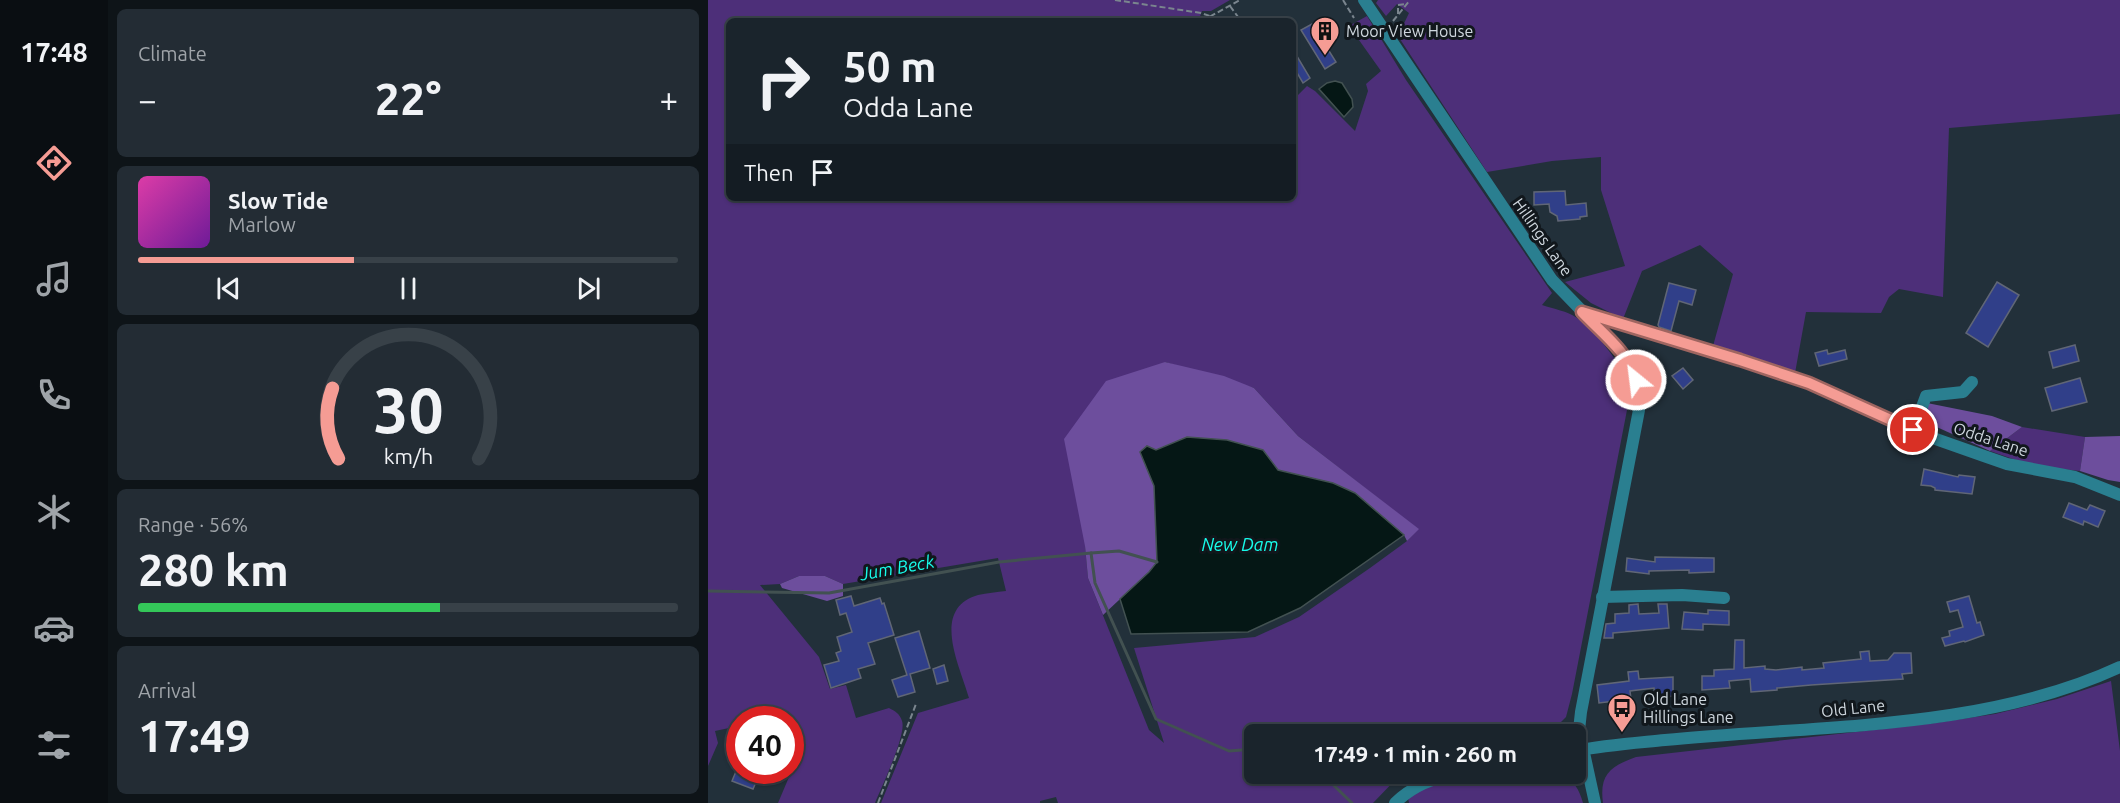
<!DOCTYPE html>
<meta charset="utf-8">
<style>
body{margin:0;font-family:Ubuntu,sans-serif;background:#232c34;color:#f1f3f6;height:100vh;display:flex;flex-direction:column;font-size:22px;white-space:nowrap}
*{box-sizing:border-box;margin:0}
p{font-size:20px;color:#9fa4a9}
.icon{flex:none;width:33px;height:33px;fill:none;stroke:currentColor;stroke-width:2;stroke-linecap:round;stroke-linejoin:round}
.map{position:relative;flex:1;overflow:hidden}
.panel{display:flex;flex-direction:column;gap:9px;padding:9px;background:#0e1418;width:600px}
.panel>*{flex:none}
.guide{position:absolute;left:18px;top:18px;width:570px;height:183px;border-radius:9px;box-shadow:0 2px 4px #0004,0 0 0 2px #384148;background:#1a242c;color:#f1f3f6;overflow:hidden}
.speed{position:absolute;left:18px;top:706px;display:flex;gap:12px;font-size:30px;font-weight:700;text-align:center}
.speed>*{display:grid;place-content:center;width:78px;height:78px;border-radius:50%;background:#1a242c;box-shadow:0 2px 4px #0004,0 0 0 2px #384148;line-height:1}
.speed .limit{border:9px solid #d22;background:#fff;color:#111}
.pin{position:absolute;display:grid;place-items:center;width:51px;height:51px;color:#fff;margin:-26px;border:3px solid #fff;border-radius:50%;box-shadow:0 2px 6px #0007}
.me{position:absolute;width:66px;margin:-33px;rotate:331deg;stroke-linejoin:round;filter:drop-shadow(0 0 4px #0008)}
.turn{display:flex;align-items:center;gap:21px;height:126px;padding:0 18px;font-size:27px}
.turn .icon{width:78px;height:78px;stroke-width:2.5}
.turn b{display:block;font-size:42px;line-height:51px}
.then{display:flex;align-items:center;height:57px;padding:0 18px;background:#0003;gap:12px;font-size:22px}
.big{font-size:45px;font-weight:700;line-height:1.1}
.panel .widget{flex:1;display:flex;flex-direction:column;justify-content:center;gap:9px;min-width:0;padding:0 21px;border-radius:9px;background:#232c34}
.panel .dial{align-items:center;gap:0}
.dial svg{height:156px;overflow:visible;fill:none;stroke:#384148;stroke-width:7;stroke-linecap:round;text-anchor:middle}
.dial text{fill:#f1f3f6;stroke:none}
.song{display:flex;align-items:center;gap:18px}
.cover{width:72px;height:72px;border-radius:9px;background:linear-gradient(135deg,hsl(320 70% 55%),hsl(280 70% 35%))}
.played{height:6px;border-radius:3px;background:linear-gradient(90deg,#f59c94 40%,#384148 40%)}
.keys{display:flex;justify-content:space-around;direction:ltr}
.heat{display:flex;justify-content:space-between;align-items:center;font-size:33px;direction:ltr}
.charge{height:9px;border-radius:4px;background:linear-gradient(90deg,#34c759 56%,#384148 0)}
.trip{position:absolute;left:536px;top:724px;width:342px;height:60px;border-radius:9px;background:#1a242c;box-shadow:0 2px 4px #0004,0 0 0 2px #384148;font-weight:700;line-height:60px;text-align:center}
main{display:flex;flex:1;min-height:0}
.tabs{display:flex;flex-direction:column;width:108px;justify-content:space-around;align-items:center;background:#0a0e12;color:#9fa4a9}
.tabs .icon{width:42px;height:42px}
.tabs .active{color:#f59c94}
.tabs b{font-size:27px;color:#f1f3f6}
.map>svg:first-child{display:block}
.green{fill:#4d2f79;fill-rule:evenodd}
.forest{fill:#6d4e9d}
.water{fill:#051715;stroke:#425151;stroke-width:1.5}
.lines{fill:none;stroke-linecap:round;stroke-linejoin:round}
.stream{stroke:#425151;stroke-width:3}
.building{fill:#303f89;stroke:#606676;stroke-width:1.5}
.path{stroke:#7a858e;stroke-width:2;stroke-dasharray:6 3;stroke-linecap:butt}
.minor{stroke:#2a7f90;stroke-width:12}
.route-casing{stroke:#9f6560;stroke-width:15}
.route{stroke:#f59c94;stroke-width:10}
.labels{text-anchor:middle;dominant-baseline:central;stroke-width:6;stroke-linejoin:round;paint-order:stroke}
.poi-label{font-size:16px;fill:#cfd7de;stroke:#11171c;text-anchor:start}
.street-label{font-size:16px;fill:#cfd7de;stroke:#11171c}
.water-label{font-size:18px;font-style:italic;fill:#17fbe9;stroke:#11171c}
</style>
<main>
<nav class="tabs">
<b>17:48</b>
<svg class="icon active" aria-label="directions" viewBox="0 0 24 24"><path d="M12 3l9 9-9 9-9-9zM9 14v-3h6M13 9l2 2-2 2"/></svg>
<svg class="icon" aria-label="music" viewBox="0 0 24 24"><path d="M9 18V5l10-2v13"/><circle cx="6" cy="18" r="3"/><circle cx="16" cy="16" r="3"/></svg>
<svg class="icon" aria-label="phone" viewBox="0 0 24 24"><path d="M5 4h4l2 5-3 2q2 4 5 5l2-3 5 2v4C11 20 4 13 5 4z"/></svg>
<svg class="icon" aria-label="climate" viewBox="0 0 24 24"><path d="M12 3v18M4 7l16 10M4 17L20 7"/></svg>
<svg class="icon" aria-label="car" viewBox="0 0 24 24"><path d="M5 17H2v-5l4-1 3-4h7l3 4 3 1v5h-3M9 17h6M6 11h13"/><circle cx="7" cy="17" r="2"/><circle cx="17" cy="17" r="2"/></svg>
<svg class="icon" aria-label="filters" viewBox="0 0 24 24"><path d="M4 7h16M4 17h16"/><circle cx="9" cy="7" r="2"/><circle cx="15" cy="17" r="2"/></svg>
</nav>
<section class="panel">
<div class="widget"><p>Climate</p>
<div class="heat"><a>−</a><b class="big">22°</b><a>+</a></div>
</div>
<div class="widget">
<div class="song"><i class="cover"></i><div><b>Slow Tide</b><p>Marlow</p></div></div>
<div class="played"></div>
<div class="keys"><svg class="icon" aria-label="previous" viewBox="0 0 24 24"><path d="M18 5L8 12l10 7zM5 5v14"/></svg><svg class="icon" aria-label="pause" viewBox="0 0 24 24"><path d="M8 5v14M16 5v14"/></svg><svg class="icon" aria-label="next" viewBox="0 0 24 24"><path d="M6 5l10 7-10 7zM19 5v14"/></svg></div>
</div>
<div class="widget dial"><svg viewBox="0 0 100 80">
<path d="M14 69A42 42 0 1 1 86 69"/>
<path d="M14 69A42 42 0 0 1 11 33" stroke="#f59c94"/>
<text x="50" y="56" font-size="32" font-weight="700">30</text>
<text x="50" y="72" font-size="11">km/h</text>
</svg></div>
<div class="widget"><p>Range · 56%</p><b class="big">280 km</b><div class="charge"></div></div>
<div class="widget"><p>Arrival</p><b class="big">17:49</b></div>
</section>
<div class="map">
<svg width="1412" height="803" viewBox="0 0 1412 803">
<rect width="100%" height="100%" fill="#22303a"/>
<g class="green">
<path d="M0 0H522L503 11H494L491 19 492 21H21V198H585V100L599 86 607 91 647 131 660 91 658 84 673 71 641 26 659 16 698 80 844 293 834 305C846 309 859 311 869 318 888 330 911 364 923 383L919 410 864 694 858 717 840 735H546V774H693L665 803H350L348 797 332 801V803H173L210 713 261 698C252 666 222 609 270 595 279 593 289 592 298 591L290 558 135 584 117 576H91L72 584 52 585 111 657 122 689 138 685 148 718 181 708C187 711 192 714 194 721 199 734 173 788 167 803H70L81 777 63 771H82V720H32L31 748 27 735 21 728 7 731 10 743 0 766ZM457 362 546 388 590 436 710 529 699 541 662 568 591 617 547 637 426 648 456 743 441 730 380 578 377 546Z"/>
<polygon points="670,0 1412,0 1412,114 1241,128 1235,297 1191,289 1181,297 1173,313 1098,312 1087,373 1005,346 1025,274 992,245 934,271 915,319 883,303 857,282 917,266 893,190 893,157 844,161 779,172 690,36 701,13 689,4 678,16 668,3"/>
<polygon points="1314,427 1377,437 1372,471 1325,466 1282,451"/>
<path d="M1403 681 1412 751V803H895C891 774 903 766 928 757L1227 723 1287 714 1349 699Z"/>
<path d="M785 774H852C866 780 871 789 875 803H701L700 798 714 788Z"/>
</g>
<g class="forest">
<polygon points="457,362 516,376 546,388 590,436 711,529 699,541 696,535 647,493 625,483 570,470 479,437 448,450 447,504 449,562 441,572 395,615 380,578 377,546 356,439 398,381"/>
<polygon points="1219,403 1284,416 1314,427 1282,451 1222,424"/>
<polygon points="1412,436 1412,482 1400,480 1372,471 1377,437"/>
<polygon points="91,576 117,576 135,584 135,596 119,601 74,588 72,584"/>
</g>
<g class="water">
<polygon points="627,81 634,83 644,99 645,107 636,117 611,89 619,83"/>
<polygon points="479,437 519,440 555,450 570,470 625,483 647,493 696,535 592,608 540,632 423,634 412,599 441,572 449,562 446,486 432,452 439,446 448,450"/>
</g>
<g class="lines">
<g class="stream">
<polyline points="383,553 387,583 448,719 521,751 546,749"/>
<polyline points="0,591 121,593 291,562 383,553 411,551 449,562"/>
<polyline points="614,774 644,803"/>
</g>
</g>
<g class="building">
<polygon points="604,24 628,62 617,69 593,30"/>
<polygon points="587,53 602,78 595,83 585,66"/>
<polygon points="857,191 858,205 878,203 879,216 872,217 872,219 850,221 849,216 842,212 841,204 826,205 826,192"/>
<polygon points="1289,282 1311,295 1280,347 1258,333"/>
<polygon points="961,283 988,290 984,305 971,301 963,331 951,327 950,325"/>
<polygon points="1367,345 1371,361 1345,368 1341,352"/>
<polygon points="1119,350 1120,354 1137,350 1139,359 1111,366 1107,353"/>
<polygon points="975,368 985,380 975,389 964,376"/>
<polygon points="1372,378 1379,402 1344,411 1337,388"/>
<polygon points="1216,469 1250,477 1251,475 1267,477 1264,494 1227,490 1227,488 1223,486 1213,485"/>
<polygon points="1361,503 1379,510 1382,505 1397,511 1390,527 1376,521 1375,525 1355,517"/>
<polygon points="947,557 1006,558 1006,572 981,573 981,570 941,571 941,574 918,571 919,558 947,562"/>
<polygon points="143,596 146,606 172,598 174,604 176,603 186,635 160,643 167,664 150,669 153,678 123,688 116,665 131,661 128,653 133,651 129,637 144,632 138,613 132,615 128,600"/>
<polygon points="1261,596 1269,623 1272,622 1276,635 1257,642 1256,641 1237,646 1234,638 1242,636 1241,631 1255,627 1250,610 1242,612 1239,602"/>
<polygon points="930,604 931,614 951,613 950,604 959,604 961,628 905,633 905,638 896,638 898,624 907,623 907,614 921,613 921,605"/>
<polygon points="1000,610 1021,611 1021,625 995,624 995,630 974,629 976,612 1000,614"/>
<polygon points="211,631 222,668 202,674 207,692 190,697 184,680 199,675 187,638"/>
<polygon points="1027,640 1036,640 1036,668 1057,666 1057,669 1068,670 1094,667 1094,670 1116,668 1115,663 1153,659 1152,652 1161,651 1162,661 1180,660 1186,653 1203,653 1204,673 1194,674 1195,679 1103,685 1069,688 1069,690 1043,692 1042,679 1021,681 1022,688 994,690 994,676 1006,676 1006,670 1026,669"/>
<polygon points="236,665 240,681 229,684 225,669"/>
<polygon points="930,671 931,679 965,677 965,696 947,698 946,688 922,691 923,699 891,703 889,685 921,681 920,672"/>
<polygon points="29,769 41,774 42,772 51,775 45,789 24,781"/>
</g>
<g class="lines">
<g class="path">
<polyline points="407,0 493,13 502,16"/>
<polyline points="635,0 646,18"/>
<polyline points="522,6 533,21"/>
<polyline points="690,14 690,5 699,4"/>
<polyline points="494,21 532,0"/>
<polyline points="685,21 702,0"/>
<polyline points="170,803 208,704"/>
</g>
<g class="minor">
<polyline points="656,0 844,280 902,340 925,368 931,392 931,410 873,712 871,730 887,803"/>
<polyline points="875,313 1032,360 1101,383 1205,431 1276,456 1299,464 1367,477 1412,495"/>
<polyline points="1205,431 1218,396 1255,392 1264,382"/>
<polyline points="894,597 974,595 1016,598"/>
<path d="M867 751C897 745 927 743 957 740 1106 725 1275 731 1412 667"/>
<path d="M687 803C705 786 724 778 748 774"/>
</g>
</g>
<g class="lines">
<g class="route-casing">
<path id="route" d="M928 380C921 353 893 332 874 312L1032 360 1101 383 1205 430"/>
</g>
<use href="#route" class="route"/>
</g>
<defs>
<g id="building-pin" transform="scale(1.5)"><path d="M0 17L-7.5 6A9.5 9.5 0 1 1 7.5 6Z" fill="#f59c94" stroke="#11171c"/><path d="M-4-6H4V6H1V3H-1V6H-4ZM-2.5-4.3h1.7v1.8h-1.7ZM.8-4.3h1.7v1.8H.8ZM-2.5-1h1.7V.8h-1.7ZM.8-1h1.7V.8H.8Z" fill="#111"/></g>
<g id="bus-pin" transform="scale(1.5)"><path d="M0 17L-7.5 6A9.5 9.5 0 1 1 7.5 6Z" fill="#f59c94" stroke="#11171c"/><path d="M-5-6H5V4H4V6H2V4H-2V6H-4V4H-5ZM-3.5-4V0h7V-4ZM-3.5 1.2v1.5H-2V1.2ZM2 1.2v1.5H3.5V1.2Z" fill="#111"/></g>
</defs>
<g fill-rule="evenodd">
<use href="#building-pin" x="617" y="31"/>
<use href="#bus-pin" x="914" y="708"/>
</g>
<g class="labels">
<g class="poi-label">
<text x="638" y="31">Moor View House</text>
<text x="935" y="699">Old Lane<tspan x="935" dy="18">Hillings Lane</tspan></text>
</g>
<g class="street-label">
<text transform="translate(835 237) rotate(55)">Hillings Lane</text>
<text transform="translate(1283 439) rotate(18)">Odda Lane</text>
<text transform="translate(1145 708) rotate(-6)">Old Lane</text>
</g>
<g class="water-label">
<text x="532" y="544">New Dam</text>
<text transform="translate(189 567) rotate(-10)">Jum Beck</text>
</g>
</g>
</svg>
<div class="speed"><div class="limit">40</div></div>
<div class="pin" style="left:1205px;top:430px;background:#d93025"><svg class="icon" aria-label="arrive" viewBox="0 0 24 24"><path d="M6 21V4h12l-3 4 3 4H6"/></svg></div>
<svg class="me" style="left:928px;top:380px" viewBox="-20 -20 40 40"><circle r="17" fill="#f59c94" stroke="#fff" stroke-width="3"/><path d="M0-11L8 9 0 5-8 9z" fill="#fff"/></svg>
<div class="trip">17:49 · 1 min · 260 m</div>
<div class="guide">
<div class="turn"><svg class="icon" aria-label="right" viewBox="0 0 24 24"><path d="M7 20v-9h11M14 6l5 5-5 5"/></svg><div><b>50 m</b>Odda Lane</div></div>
<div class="then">Then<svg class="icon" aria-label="arrive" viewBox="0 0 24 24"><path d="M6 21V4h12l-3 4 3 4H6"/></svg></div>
</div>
</div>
</main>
